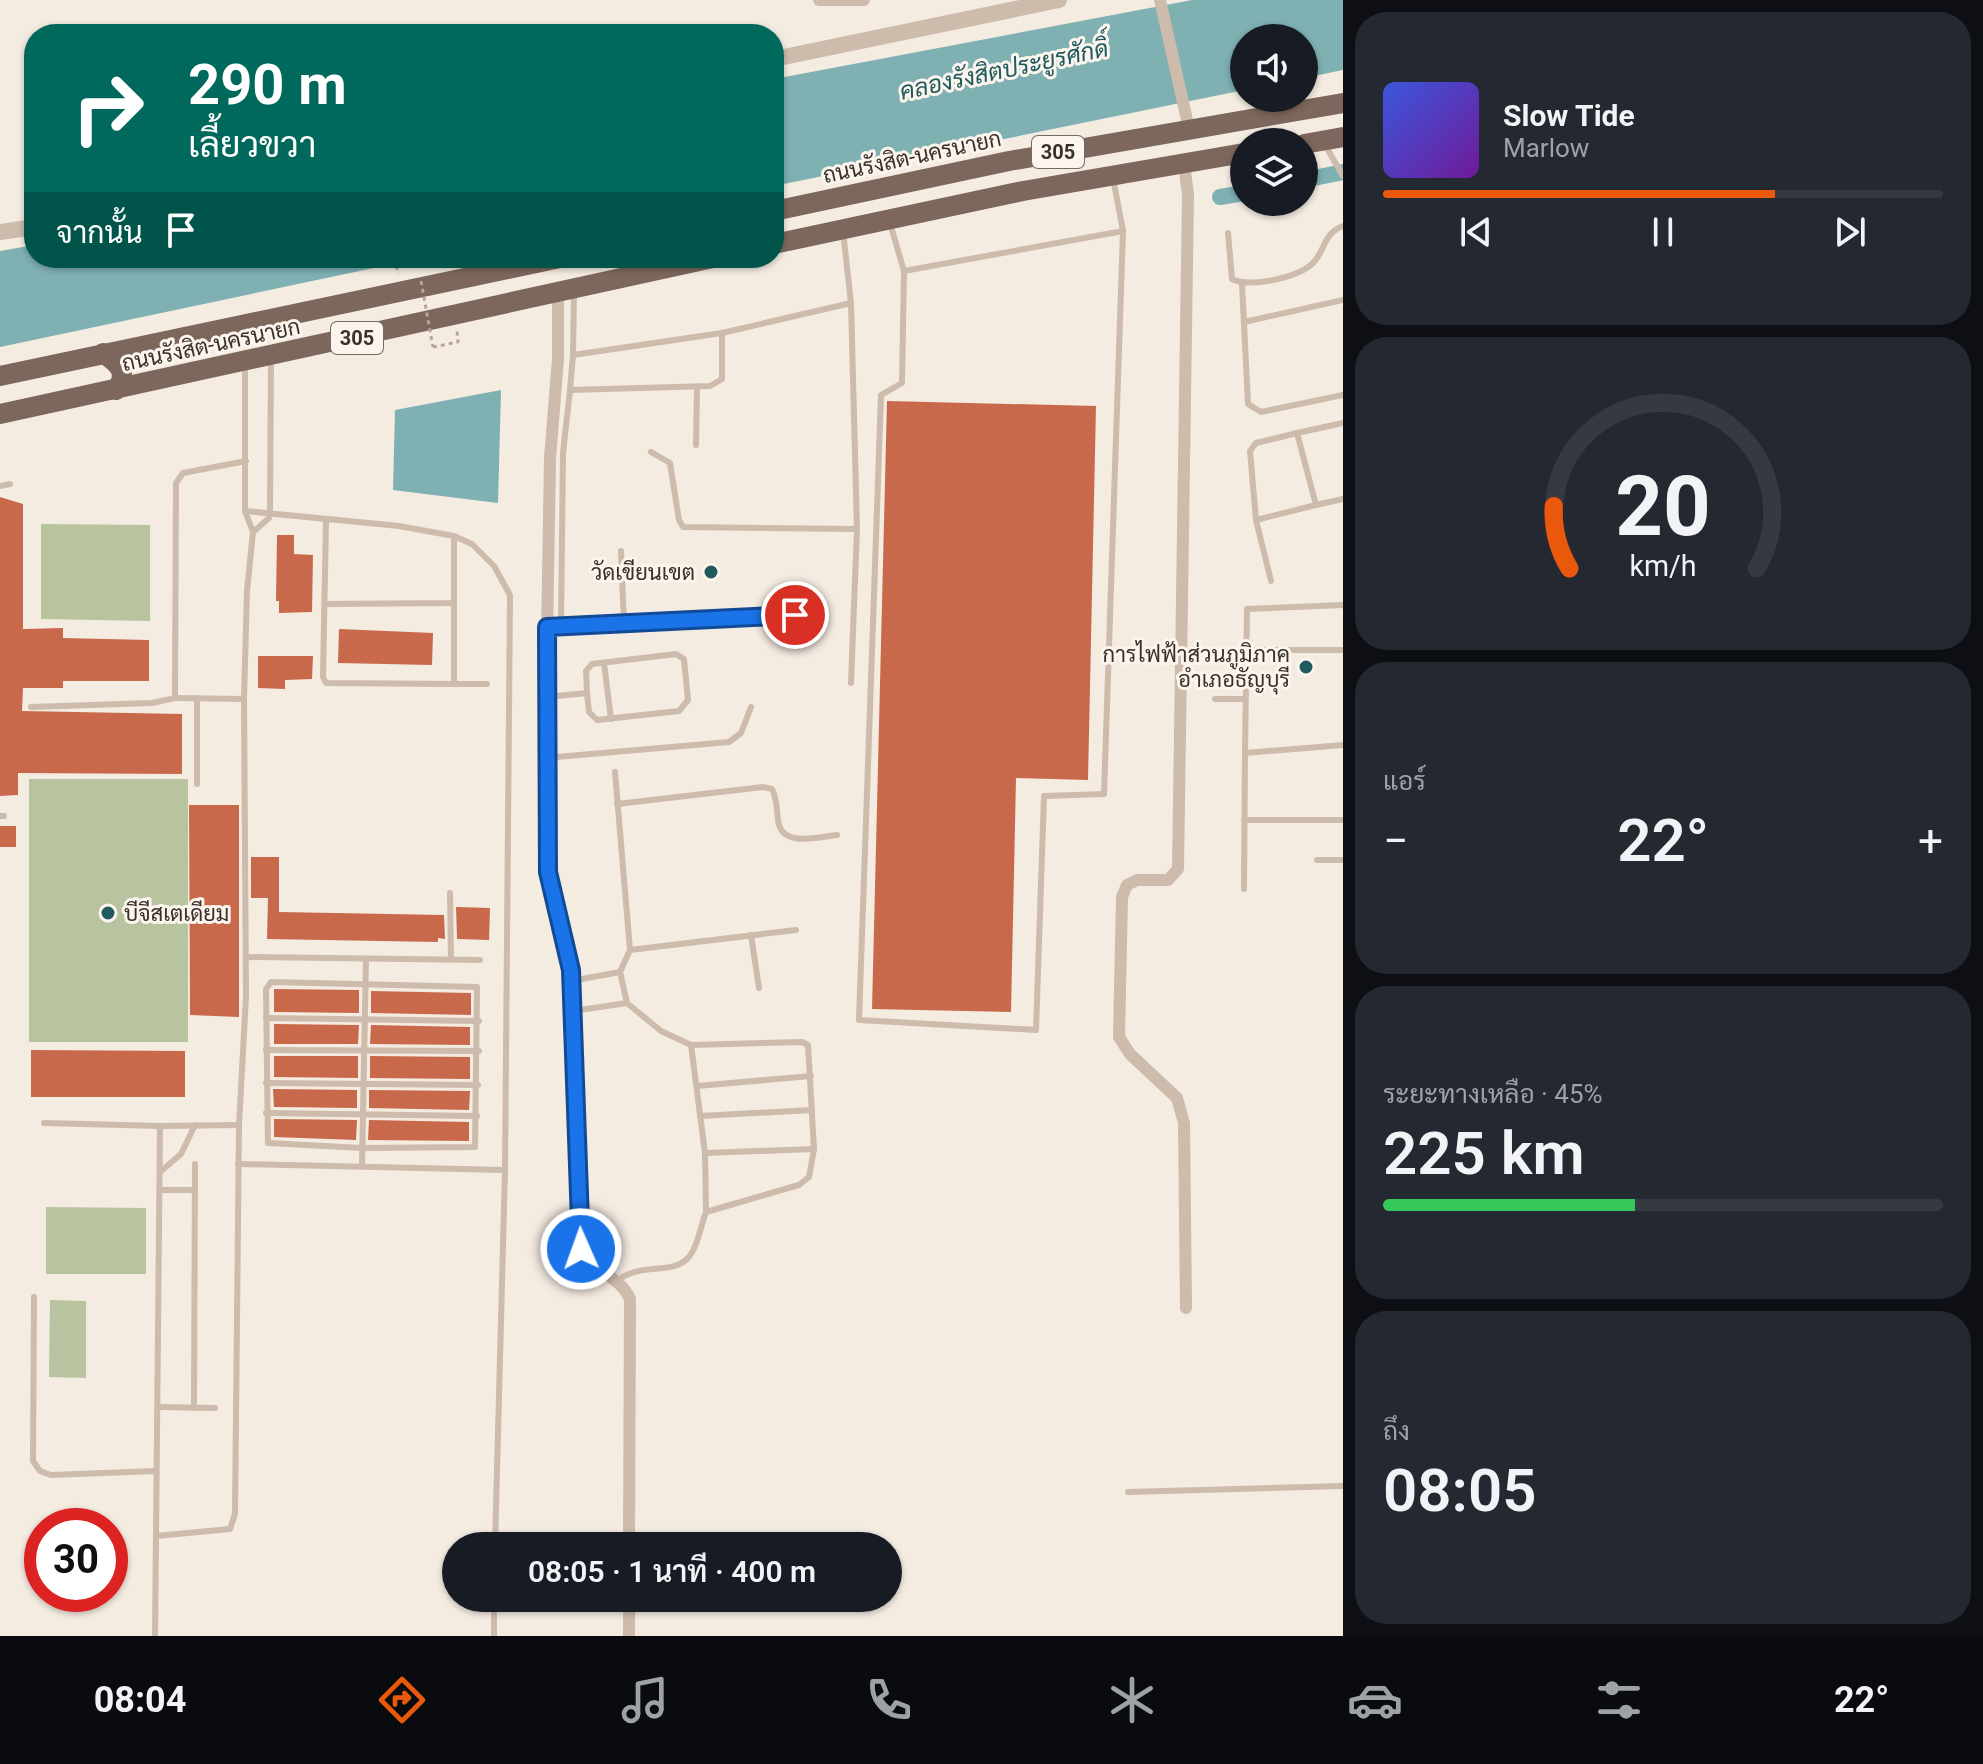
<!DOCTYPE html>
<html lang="th">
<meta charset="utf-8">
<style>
body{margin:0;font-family:Roboto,Sarabun,sans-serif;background:#242831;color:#f1f3f6;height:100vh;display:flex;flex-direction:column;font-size:30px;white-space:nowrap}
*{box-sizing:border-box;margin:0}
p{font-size:26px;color:#9ea1a6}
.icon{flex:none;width:44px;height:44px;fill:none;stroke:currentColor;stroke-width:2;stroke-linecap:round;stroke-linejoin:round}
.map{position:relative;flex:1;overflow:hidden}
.side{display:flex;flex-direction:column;gap:12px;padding:12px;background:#0d0f14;width:640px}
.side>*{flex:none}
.top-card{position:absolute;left:24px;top:24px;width:760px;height:244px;border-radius:32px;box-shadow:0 2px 6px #0004;background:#00695c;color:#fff;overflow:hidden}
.buttons{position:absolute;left:1230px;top:24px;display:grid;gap:16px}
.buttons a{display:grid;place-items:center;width:88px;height:88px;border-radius:50%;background:#171b24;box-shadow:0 2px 6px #0004;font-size:40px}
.speed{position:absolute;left:24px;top:1508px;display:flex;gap:16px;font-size:40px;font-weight:700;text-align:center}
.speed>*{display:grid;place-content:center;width:104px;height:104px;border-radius:50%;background:#171b24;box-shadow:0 2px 6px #0004;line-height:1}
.speed .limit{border:12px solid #d22;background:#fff;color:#111}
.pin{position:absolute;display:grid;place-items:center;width:68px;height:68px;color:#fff;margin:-34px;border:4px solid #fff;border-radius:50%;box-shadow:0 2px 8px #0007}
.me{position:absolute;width:88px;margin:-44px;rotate:358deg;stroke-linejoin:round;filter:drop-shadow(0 0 6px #0008)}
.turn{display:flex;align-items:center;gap:28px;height:168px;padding:0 32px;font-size:36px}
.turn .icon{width:104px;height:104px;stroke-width:2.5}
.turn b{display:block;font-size:56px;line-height:68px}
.then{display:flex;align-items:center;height:76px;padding:0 32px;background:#0003;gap:16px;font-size:30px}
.big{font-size:60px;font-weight:600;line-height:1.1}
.side .tile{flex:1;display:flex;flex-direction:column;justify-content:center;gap:12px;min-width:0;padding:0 28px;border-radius:32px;background:#242831}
.side .dial{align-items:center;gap:0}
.dial svg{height:208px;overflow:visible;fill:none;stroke:#363941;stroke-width:7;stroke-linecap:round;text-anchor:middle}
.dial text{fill:#f1f3f6;stroke:none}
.song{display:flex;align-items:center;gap:24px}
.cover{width:96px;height:96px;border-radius:12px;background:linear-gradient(135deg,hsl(230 70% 55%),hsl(280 70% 35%))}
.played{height:8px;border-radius:4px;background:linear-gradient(90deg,#ea580c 70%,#363941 70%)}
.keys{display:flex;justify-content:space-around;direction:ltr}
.heat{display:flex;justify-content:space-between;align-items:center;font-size:44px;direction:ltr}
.charge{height:12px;border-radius:6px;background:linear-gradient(90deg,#34c759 45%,#363941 0)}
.trip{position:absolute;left:442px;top:1532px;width:460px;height:80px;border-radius:40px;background:#171b24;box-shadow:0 2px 6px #0004;font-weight:600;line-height:80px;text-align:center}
.tab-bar{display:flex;height:128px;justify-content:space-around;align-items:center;background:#090b0e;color:#9ea1a6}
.tab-bar .icon{width:56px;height:56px}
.tab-bar .active{color:#ea580c}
.tab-bar b{font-size:36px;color:#f1f3f6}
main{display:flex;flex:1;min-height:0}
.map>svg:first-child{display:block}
.green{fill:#b8c4a0}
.water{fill:#7fb0b2}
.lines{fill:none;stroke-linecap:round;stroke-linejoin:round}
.canal{stroke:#7fb0b2;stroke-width:16}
.building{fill:#c8694b}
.path{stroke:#b9a596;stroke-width:3;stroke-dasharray:4 4;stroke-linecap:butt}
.service{stroke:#cdbbac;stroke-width:6}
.minor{stroke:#cdbbac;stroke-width:12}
.tertiary{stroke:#cdbbac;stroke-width:16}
.primary{stroke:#7d675c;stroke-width:20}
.path-bridge{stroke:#b9a596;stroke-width:3;stroke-dasharray:4 4;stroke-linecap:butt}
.route-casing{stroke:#114b97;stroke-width:20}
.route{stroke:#1a73e8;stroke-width:14}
.poi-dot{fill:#1f5a5e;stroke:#fbf5ee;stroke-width:3}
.labels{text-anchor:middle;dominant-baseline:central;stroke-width:6;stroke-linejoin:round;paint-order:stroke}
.shield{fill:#fbf5ee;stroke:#756b66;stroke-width:2}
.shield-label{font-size:20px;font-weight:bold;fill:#3b302b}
.street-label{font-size:22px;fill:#3b302b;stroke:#fbf5ee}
.poi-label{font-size:22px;fill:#3b302b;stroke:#fbf5ee;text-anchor:end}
.water-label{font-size:24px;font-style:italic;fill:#1f5a5e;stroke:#fbf5ee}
</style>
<main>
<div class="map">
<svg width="1343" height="1636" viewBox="0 0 1343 1636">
<rect width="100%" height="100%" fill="#f4ebe1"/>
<g class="green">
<polygon points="41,524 150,525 150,621 41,619"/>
<rect x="29" y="779" width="159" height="263"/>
<polygon points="46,1207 146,1208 146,1274 46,1274"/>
<polygon points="50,1300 86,1301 86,1378 49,1377"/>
</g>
<g class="water">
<polygon points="1192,0 1343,0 1343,70 1304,78 1304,38 1244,38 1244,90 774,186 774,79"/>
<polygon points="34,245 34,258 421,258 0,347 0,251"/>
<polygon points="501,390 498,503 393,490 395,410"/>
</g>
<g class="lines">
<g class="canal">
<polyline points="1304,180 1343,172"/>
<polyline points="1220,197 1244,193"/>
</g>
</g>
<g class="building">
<polygon points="887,401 1096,406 1088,780 1016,778 1011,1012 872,1009"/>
<polygon points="0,497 23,504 23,629 63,628 63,638 149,640 149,681 63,681 63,688 23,688 22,711 182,714 182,774 18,773 18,795 0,796"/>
<polygon points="277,535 294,535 294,554 313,555 312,612 279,613 279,601 276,601"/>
<polygon points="339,629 433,633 432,665 338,663"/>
<polygon points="258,656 313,656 312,679 285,680 285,689 258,688"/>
<polygon points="189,805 239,805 239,1017 190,1015"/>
<rect x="0" y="826" width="16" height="21"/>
<polygon points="251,857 279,857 279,912 444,915 445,939 438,938 438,942 267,939 268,898 251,898"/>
<polygon points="456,907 490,908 489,940 457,939"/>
<polygon points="274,989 359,990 359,1013 274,1012"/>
<polygon points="371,991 471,993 471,1015 371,1013"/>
<polygon points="274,1024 359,1025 358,1044 274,1044"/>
<polygon points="371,1025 470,1027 470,1045 370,1044"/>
<polygon points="31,1050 185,1051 185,1097 31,1097"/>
<polygon points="274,1056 358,1056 358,1078 274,1077"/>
<polygon points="370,1056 470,1057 470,1079 370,1078"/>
<polygon points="273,1089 357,1090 357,1108 274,1107"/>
<polygon points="369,1090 470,1091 469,1110 369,1108"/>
<polygon points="274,1119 357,1120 356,1140 274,1137"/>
<polygon points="369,1120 469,1122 469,1141 368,1140"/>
</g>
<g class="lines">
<g class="path">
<polyline points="395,258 398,274"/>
<polyline points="433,347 458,342 457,331"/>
</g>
<g class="service">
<polyline points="1325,145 1343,176"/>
<polyline points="890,223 904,271 902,383 881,395 859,1020 1036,1030 1044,796 1104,794 1123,231 1113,178"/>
<polyline points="843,231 851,303"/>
<path d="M1228 233 1232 279C1250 288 1296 278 1312 264 1326 251 1322 234 1343 226"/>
<polyline points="904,271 1123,231"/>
<polyline points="1242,284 1248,404 1261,412 1343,395"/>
<polyline points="574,293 573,355 722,333 851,303 857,529 851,683"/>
<polyline points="1244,322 1343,300"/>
<polyline points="573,355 570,390 710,386 722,379 722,333"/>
<polyline points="1343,423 1297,433 1316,505 1343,499"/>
<polyline points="696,445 697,387"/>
<polyline points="651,452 670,463 679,520 683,527 857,529"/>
<polyline points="0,486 10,484"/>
<polyline points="245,511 399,526 454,536 472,544 494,566 510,595 505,1170 495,1546"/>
<polyline points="1256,520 1316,505"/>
<polyline points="326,521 323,677 326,683 454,684 454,603"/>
<polyline points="253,532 269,518 270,512 271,359"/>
<polyline points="621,551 624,623"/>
<polyline points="1271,581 1256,520 1250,451 1256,443 1297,433"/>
<polyline points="325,604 454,603 454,536"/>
<polyline points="1343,605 1247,609 1245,753 1343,745"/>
<polyline points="561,626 563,453 570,390"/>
<polyline points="547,627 795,615"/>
<polyline points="1245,650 1343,650"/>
<polyline points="604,663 611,719"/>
<polyline points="454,684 487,684"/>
<polyline points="547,697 587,693 586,671 592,664 676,654 684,659 688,700 679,711 597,720 589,712 587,693"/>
<polyline points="175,698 244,699"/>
<polyline points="197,698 197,784"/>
<polyline points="1215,699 1244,699"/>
<polyline points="31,707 152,703 175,698 176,483 183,473 246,461"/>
<polyline points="545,758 729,742 741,733 751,707"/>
<polyline points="615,772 630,950"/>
<path d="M617 804 763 787 772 789C777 799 777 810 778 820 781 848 817 837 837 835"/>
<polyline points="0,816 4,816"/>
<polyline points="1244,820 1343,820"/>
<polyline points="1317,860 1343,860"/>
<polyline points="1244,889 1245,753"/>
<polyline points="450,893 451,959"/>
<polyline points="751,935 759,988"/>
<polyline points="246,957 480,960"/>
<polyline points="571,981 620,972"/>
<polygon points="271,982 477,987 475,1147 362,1148 268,1143 266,989"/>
<polyline points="573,1011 627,1003"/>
<polyline points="266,1018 479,1021"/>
<polyline points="691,1045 705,1153 706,1212"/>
<polyline points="266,1050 479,1051"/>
<polyline points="266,1083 478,1085"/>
<polyline points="697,1086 811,1076"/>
<polyline points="266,1113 477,1116"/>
<polyline points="700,1116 812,1110"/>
<polyline points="44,1123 160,1126 156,1536"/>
<polyline points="160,1126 239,1125"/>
<polyline points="705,1153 814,1149"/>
<polyline points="238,1164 505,1170"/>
<polyline points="362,1166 366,959"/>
<polyline points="160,1172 181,1154 195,1125"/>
<polyline points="160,1190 195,1190"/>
<path d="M617 1281C640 1262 670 1275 687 1259 697 1250 701 1225 706 1212L799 1185 809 1177 814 1149 808 1045 802 1042 691 1045 661 1031 627 1003 620 972 630 950 796 930"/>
<polyline points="34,1297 33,1461 40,1471 51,1475 156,1471"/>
<polyline points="158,1407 215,1408"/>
<polyline points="194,1408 195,1164"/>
<polyline points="1128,1492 1343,1486"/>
<polyline points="155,1636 156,1536 230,1529 235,1514 239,1125 246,996 244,699 247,591 253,532 245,511 245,363"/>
<polyline points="494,1636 494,1598"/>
</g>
<g class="minor">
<polyline points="819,0 864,0"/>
<polyline points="1160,0 1189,129"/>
<polyline points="1184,163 1188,195 1178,869 1168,880 1137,880 1127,885 1122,897 1119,1037 1130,1054 1177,1098 1184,1123 1186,1308"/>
<path d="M558 292V359L550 458 545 758 548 872 571 970 581 1249C595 1273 620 1276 630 1299L629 1546"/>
<polyline points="629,1636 629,1598"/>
</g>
<g class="tertiary">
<polyline points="774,59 1059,0"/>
<polyline points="0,232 34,227"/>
</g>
<g class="primary">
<polyline points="1304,144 1343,137"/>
<polyline points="774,211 1009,161 1343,103"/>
<polyline points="774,244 1023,191 1244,153"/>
<path d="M103 353C119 364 129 373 116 390"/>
<polyline points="0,376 560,258"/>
<polyline points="0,414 713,258"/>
</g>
<polyline class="path-bridge" points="421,281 433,347"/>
</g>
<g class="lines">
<g class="route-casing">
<polyline id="route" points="581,1249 571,970 548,872 547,627 795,615"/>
</g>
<use href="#route" class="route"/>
</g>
<g class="poi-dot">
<circle cx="711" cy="572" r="8"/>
<circle cx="1306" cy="667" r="8"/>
<circle cx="108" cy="913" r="8"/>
</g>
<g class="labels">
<g class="shield">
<rect x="1032" y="136" width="52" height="32" rx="6"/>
<rect x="331" y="322" width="52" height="32" rx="6"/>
</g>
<g class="shield-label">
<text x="1058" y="152">305</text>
<text x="357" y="338">305</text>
</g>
<g class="street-label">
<text transform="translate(912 157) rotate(-12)">ถนนรังสิต-นครนายก</text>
<text transform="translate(211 345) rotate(-12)">ถนนรังสิต-นครนายก</text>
</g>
<g class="poi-label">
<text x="695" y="572">วัดเขียนเขต</text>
<text x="1290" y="654">การไฟฟ้าส่วนภูมิภาค<tspan x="1290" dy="25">อำเภอธัญบุรี</tspan></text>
<text x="124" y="913" text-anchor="start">บีจีสเตเดียม</text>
</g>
<g class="water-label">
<text transform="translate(1004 70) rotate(-12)">คลองรังสิตประยูรศักดิ์</text>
</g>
</g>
</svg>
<div class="buttons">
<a><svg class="icon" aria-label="sound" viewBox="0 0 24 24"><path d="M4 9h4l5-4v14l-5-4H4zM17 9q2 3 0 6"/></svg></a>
<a><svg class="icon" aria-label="layers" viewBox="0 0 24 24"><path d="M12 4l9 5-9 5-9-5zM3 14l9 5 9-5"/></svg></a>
</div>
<div class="speed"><div class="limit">30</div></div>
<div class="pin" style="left:795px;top:615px;background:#d93025"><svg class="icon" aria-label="arrive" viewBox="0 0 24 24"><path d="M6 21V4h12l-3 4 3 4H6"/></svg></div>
<svg class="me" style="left:581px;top:1249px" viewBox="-20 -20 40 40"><circle r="17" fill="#1a73e8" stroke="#fff" stroke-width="3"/><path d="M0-11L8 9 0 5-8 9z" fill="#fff"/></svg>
<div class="trip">08:05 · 1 นาที · 400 m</div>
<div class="top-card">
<div class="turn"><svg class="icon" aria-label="right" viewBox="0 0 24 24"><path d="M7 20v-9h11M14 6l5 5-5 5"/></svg><div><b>290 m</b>เลี้ยวขวา</div></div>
<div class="then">จากนั้น<svg class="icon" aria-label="arrive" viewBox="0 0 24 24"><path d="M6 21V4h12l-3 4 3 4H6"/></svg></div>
</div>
</div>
<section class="side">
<div class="tile">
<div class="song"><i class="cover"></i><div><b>Slow Tide</b><p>Marlow</p></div></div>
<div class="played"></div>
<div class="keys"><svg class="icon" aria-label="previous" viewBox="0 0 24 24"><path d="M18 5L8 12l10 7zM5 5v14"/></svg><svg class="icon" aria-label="pause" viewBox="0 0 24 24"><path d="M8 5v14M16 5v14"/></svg><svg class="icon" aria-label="next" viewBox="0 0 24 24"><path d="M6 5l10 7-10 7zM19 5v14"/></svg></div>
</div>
<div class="tile dial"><svg viewBox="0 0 100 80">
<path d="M14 69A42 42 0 1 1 86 69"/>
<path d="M14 69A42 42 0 0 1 8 45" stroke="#ea580c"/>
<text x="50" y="56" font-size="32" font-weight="700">20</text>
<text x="50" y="72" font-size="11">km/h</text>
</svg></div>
<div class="tile"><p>แอร์</p>
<div class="heat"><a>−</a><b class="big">22°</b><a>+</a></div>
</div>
<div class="tile"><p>ระยะทางเหลือ · 45%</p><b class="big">225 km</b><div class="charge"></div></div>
<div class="tile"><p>ถึง</p><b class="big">08:05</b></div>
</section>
</main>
<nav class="tab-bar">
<b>08:04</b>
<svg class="icon active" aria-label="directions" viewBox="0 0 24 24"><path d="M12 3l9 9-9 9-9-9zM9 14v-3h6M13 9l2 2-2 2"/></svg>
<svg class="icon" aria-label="music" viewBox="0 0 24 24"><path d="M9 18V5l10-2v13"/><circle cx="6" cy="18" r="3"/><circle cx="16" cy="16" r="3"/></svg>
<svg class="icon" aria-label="phone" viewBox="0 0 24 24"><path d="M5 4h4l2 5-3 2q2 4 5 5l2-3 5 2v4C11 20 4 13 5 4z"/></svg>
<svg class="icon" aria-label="climate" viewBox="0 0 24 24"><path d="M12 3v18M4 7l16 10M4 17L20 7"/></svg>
<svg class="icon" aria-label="car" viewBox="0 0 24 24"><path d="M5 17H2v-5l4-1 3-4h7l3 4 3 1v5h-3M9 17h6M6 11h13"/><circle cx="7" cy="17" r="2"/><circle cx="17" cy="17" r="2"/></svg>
<svg class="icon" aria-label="filters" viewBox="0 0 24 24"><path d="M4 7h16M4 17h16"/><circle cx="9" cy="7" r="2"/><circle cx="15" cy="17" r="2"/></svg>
<b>22°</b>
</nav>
